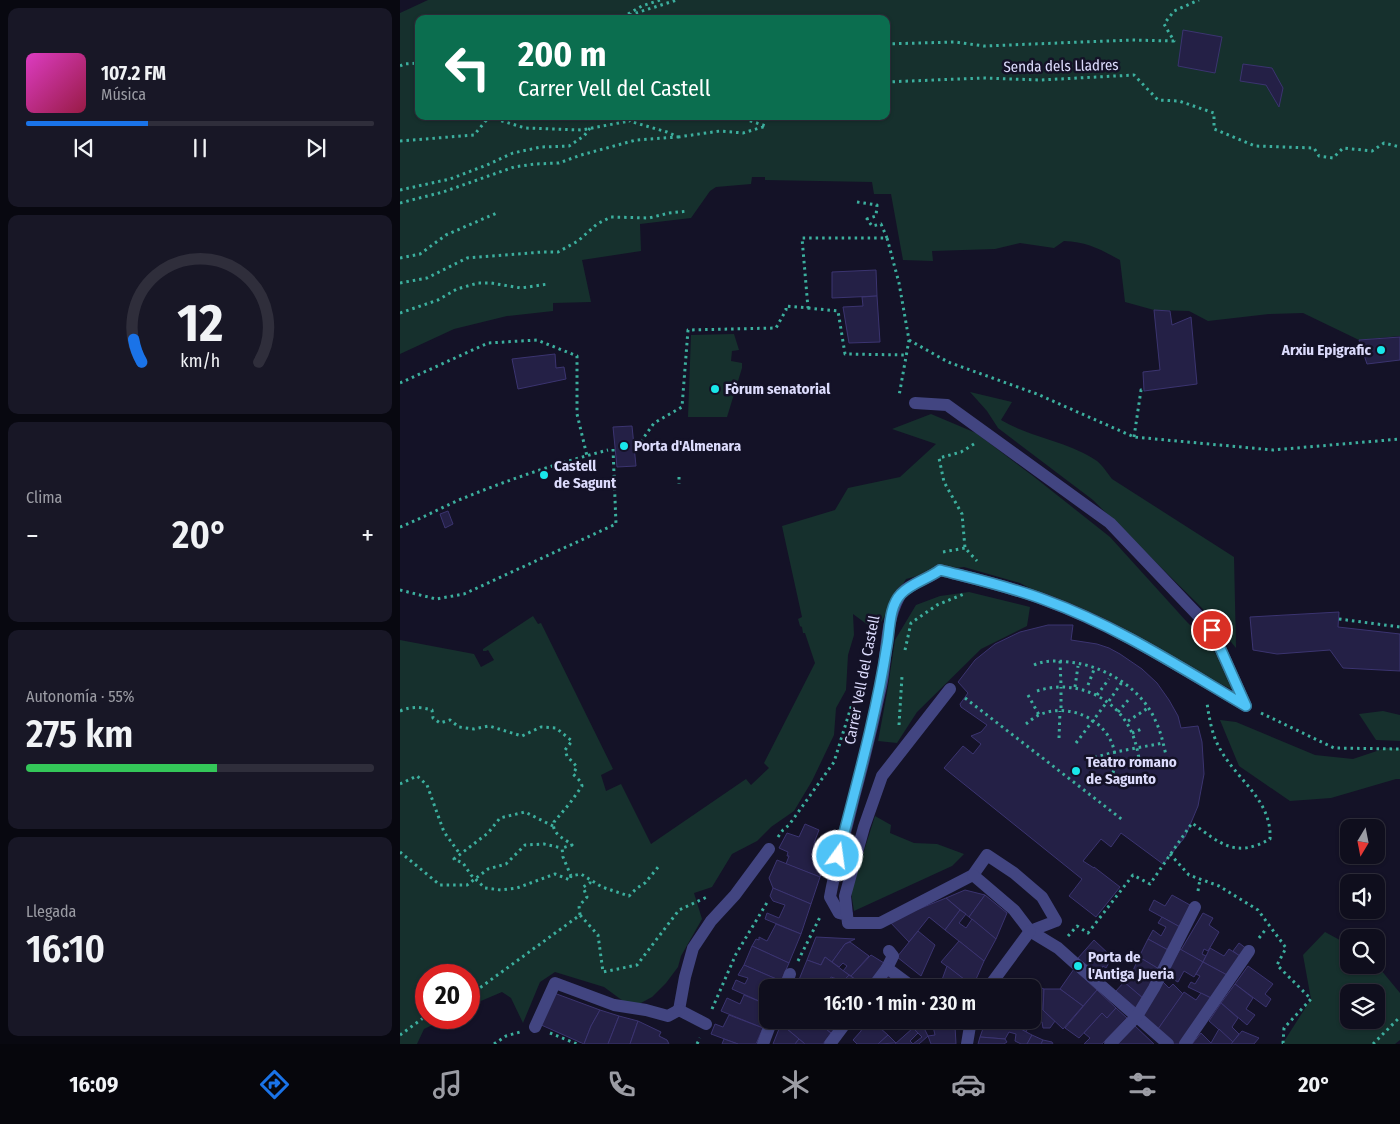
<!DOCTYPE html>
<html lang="es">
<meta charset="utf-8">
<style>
body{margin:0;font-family:"Fira Sans Condensed",sans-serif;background:#181726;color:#f1f3f6;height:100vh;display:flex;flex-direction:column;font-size:19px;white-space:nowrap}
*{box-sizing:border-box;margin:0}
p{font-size:16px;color:#9b9ca4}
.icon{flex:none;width:28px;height:28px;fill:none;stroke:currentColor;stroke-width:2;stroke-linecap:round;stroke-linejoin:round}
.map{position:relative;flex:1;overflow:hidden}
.drawer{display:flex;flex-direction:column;gap:8px;padding:8px;background:#080810;width:400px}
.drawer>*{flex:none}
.banner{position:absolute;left:15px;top:15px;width:475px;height:105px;border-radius:10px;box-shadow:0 1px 4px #0004,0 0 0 1px #2f2e3b;background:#0b6e4f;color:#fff;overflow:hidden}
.needle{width:32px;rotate:190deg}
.controls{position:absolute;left:940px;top:819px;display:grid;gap:10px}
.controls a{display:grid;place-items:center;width:45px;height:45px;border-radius:10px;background:#0f0e1d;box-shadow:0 1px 4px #0004,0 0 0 1px #2f2e3b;font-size:25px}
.speed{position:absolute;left:15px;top:964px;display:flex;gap:10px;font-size:25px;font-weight:700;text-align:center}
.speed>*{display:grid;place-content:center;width:65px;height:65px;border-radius:50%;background:#0f0e1d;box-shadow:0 1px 4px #0004,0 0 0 1px #2f2e3b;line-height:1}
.speed .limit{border:8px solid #d22;background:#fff;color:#111}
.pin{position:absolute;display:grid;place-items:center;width:42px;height:42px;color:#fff;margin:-21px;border:2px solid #fff;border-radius:50%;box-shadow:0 1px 5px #0007}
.me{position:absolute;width:55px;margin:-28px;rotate:14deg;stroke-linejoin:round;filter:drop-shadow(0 0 4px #0008)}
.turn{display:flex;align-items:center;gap:18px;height:105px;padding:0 20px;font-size:22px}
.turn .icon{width:65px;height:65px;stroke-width:2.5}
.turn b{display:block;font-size:35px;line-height:42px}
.big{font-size:38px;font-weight:600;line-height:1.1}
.drawer .widget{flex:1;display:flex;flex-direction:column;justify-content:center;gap:8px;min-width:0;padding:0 18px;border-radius:10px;background:#181726}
.drawer .dial{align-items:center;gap:0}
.dial svg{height:130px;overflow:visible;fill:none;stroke:#2f2e3b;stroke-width:7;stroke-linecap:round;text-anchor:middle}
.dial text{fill:#f1f3f6;stroke:none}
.song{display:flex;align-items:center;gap:15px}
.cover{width:60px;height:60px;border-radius:8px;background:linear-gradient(135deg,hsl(310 70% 55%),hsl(340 70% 35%))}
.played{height:5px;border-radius:2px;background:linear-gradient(90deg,#1a73e8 35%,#2f2e3b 35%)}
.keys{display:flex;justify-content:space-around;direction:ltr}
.heat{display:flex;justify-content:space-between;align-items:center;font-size:28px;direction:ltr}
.charge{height:8px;border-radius:4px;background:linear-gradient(90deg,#34c759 55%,#2f2e3b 0)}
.trip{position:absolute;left:359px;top:979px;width:282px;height:50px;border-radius:10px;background:#0f0e1d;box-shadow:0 1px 4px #0004,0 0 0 1px #2f2e3b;font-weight:600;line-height:50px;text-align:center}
.tabs{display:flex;height:80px;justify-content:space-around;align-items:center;background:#06060c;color:#9b9ca4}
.tabs .icon{width:35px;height:35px}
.tabs .active{color:#1a73e8}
.tabs b{font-size:22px;color:#f1f3f6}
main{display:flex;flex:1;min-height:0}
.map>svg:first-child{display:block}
.green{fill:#16302d;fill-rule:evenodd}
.building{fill:#242046;stroke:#3b3470}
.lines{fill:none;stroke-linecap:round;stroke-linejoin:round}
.path{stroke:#3caf9e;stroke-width:3;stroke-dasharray:2.5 4;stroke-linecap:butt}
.minor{stroke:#424581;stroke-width:12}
.route-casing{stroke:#337fa1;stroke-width:12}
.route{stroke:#4fc3f7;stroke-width:9}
.poi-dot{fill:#19e7ea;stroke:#141227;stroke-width:2}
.labels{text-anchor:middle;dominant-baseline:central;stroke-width:5;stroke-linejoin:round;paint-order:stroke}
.street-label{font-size:15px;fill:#dcdbfc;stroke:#141227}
.poi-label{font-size:15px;font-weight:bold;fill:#dcdbfc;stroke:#141227;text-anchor:start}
</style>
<main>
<section class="drawer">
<div class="widget">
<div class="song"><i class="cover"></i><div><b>107.2 FM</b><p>Música</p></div></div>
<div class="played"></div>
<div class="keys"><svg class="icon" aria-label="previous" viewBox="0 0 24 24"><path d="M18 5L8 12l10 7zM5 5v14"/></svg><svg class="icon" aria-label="pause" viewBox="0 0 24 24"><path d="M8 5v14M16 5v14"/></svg><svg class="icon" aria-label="next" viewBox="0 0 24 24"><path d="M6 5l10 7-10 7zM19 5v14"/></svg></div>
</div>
<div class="widget dial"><svg viewBox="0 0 100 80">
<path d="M14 69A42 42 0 1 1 86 69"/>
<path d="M14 69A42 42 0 0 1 9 55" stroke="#1a73e8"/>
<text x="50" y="56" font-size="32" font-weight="700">12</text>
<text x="50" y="72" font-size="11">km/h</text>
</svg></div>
<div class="widget"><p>Clima</p>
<div class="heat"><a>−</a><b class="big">20°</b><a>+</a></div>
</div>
<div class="widget"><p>Autonomía · 55%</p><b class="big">275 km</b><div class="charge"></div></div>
<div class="widget"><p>Llegada</p><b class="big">16:10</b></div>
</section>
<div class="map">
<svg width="1000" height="1044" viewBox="0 0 1000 1044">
<rect width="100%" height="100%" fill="#141227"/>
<g class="green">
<path d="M28 0H1000V336L959 340 903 313 869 314 808 321 789 311 754 310 725 302 720 260C700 249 687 242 664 241L654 248 620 243 595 249 532 251 533 261 503 260 491 194H474L472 182 365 180V177H352L351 184 316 187 310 191 291 218 240 224 241 251 182 260 191 302 153 303V311L107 316 54 329 0 354V13ZM19 19H486V116H19Z"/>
<polygon points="334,334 339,350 332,351 331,361 342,363 342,368 327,417 288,417 291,335"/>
<path d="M570 392 612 402 601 420C631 438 668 441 697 461 703 466 708 474 712 479L834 557 836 648 808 614 693 500 598 428 587 411Z"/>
<polygon points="531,414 576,433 633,476 710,537 787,622 811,646 839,693 671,611 620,583 564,567 540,570 506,579 476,631 453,614 454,635 448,655 446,690 436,708 434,735 412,781 394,811 371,827 357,841 332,854 312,887 294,893 302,919 281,956 278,967 266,983 252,997 239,1004 223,1001 204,987 155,972 140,982 123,1023 111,998 102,992 69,1006 69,975 26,975 26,1018 47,1018 24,1029 17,1044 0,1044 0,640 74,654 81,667 94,660 88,650 86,651 83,651 83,649 133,616 138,624 141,623 213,769 201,775 206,791 221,784 251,844 346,779 351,785 369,768 364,763 415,663 405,633 403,633 402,627 400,626 398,619 402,617 382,526 435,510 448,488 500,477 536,444 492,429"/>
<polygon points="569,592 630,607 627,626 581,649 517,712 497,743 478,741 487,693 495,640 516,605 540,596"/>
<polygon points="983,711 1000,715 1000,741 976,740 959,714"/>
<polygon points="820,720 836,722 915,755 953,759 986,748 1000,749 1000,779 996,779 931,798 890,801 839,766"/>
<polygon points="475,816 491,825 490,833 514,843 537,844 564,854 552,866 454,911 451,892"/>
<path d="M925 932 949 945V965L976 964 1000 993V1040L995 1044H885L883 1043 911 999 903 955ZM949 992H976V1020H949Z"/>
</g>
<g class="building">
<polygon points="783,30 822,37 815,73 778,66"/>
<polygon points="843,64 872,68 883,88 879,107 866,85 840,81"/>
<polygon points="476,270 477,296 432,298 432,272"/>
<polygon points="477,296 480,342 449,343 443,307 463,306 462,297"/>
<polygon points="754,310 770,311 772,325 791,317 797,384 744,391 743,372 760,370"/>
<polygon points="1000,337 1000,360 967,364 959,340"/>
<polygon points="155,354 156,368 164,367 166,379 118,389 112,359"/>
<polygon points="232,426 236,466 217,467 213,427"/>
<polygon points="48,511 53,524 45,528 40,514"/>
<polygon points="939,612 938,627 1000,634 1000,671 943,668 930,650 877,654 853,650 850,617"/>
<polygon points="648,625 673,625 671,640 697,644 709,648 720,654 742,669 757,683 769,700 778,716 781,728 798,726 802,742 804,774 798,806 785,837 763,864 721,833 711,847 701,839 683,861 694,868 694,867 720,887 696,917 669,896 682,879 544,768 563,746 573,754 581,744 571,736 581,732 587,725 561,707 560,704 568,693 558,682 575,660 595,644 620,632"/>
<polygon points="405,824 419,830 414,843 428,850 420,877 386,864 389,856 387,856 388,852 379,848 387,833 399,837"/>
<polygon points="377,860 420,877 411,904 373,888 369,878"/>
<polygon points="373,888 411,904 401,934 365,919 367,913 379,918 385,905 373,901 370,896"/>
<polygon points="565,890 585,895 569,917 546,898"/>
<polygon points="585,895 607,913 596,939 569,917"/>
<polygon points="772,895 790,905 780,927 749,910 754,900 765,906"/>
<polygon points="546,898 560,910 545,930 529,917 509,942 489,921"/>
<polygon points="560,910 566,914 559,923 566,928 572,919 596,939 584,961 545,930"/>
<polygon points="803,913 813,918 809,925 819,932 808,951 804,949 802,954 806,956 803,962 781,950"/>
<polygon points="762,917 780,927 768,950 748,939 753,930 761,936 766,927 758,923"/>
<polygon points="376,924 401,934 389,963 352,946 356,939 359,940 359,937 367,941"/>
<polygon points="518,931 535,945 521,976 497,957"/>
<polygon points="416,937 455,939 445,944 432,962 425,957 421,965 407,960"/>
<polygon points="748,939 768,950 759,969 739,957"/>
<polygon points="694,940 712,957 706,968 703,966 697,975 678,958"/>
<polygon points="559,941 584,961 573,986 541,962"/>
<polygon points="450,942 469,956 451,976 443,971 447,966 443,963 439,967 432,962 445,944"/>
<polygon points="839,943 847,949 841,957 833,951"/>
<polygon points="352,946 389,963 381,981 344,965"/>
<polygon points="810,948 824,956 829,949 840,956 827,975 803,962"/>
<polygon points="780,949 803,962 794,977 784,971 778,982 765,975"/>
<polygon points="471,955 484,963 467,988 451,976"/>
<polygon points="425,957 449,975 443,981 431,977 426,987 427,988 396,987 407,960 421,965"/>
<polygon points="739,957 759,969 744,999 724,982 731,975"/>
<polygon points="803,962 827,975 811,998 788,987 791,982 795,984 800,976 796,974"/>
<polygon points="344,965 381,981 379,988 368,988 368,1005 332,989 336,980 345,984 348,978 338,975"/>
<polygon points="547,966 573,986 572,988 539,988"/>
<polygon points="848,966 873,984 865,994 871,999 866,1007 835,984"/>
<polygon points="674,969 697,990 683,1006 660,989"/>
<polygon points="489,972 507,988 479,988"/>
<polygon points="449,975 467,988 449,988 442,983"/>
<polygon points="625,979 637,986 632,994 632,988 610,988"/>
<polygon points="762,981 769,988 773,984 783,994 758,1029 742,1014"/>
<polygon points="724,982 744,999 736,1008 716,991"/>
<polygon points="835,984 853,998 846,1009 855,1015 847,1025 821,1003"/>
<polygon points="637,986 644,989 643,1010 655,1021 650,1028 643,1028 642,1022 630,1023 626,1032 615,1026 618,1020 632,1020 632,994"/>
<polygon points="644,989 660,989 683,1006 663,1029 643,1010"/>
<polygon points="697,990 716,1008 707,1018 702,1013 679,1038 665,1028"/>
<polygon points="784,992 796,1000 801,993 811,998 779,1044 773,1044 758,1029"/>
<polygon points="154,993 200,1010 191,1026 184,1044 139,1024"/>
<polygon points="344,995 368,1005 368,1016 363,1028 321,1011 327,998 340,1004"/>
<polygon points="821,1003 838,1018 832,1027 839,1034 833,1042 809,1021"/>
<polygon points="716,1008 727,1018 702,1044 684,1044 690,1038 684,1033 702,1013 707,1018"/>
<polygon points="200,1010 219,1016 208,1044 184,1044 191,1026"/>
<polygon points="329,1015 363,1028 356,1044 338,1044 311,1034 315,1024 323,1027"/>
<polygon points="219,1016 238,1021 230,1044 208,1044"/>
<polygon points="383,1020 402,1020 405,1023 408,1020 415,1020 431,1033 423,1044 405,1044 381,1024"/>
<polygon points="415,1020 443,1020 431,1033"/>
<polygon points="464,1020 471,1020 488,1035 478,1044 457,1044 453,1040 461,1031"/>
<polygon points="489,1020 503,1020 497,1027 488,1021"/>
<polygon points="520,1020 547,1020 555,1026 556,1044 531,1044 528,1036 535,1035 532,1022 522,1023"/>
<polygon points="520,1020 528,1036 519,1044 513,1044 522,1037 513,1028"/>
<polygon points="586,1020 618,1020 615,1026 632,1035 627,1044 621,1044 615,1041 616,1034 609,1032 605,1039 580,1037"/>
<polygon points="238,1021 261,1032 259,1036 267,1040 269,1044 230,1044"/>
<polygon points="381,1024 399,1039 395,1044 373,1044"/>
<polygon points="734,1025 754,1044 718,1044"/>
<polygon points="513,1028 518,1033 510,1041 513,1044 495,1044"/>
<polygon points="819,1029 833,1042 831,1044 792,1044 801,1033 811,1043"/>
<polygon points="842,1031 859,1038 854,1044 831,1044"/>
<polygon points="488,1035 496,1043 478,1044"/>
<polygon points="632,1035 643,1040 641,1044 627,1044"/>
<polygon points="580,1037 605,1039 607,1042 604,1044 578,1044"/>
<polygon points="324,1039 338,1044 322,1044"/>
<polygon points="399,1039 405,1044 395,1044"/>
<polygon points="643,1040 652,1042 653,1044 641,1044"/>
</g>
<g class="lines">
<g class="path">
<polyline points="228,14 242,6 260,0"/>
<polyline points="217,19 277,0"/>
<polyline points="486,44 555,42 584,46 732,40 774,41 764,24 774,11 799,0"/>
<polyline points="0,66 4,64 19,63"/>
<polyline points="486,82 583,78 641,80 734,75 758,100 779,101 814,113 814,129 855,146 914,148 919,156 933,158 943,148 972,151 984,143 1000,147"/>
<polyline points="278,137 320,131 343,133 366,126 335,116"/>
<polyline points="0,141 74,135 89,117 125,128 182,130 229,121 235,116"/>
<polyline points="0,190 50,179 87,165 113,153 141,147 169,146 184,136 190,128"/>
<polyline points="457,202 477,205 476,216 467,219 472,226 481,224 487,238"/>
<polyline points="0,203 43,192 114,167 135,164 159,163 181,155 236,140 278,137 267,132 229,121"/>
<polyline points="0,258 20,254 46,235 99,212"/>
<polyline points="0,283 27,278 67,258 142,252 158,252 178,241 197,224 211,217 249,218 269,213 288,211"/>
<polyline points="408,308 438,311 445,354 506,355"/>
<polyline points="0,313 38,300 57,289 78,283 91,283 121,288 148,284"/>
<polyline points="509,340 548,362 637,394 734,437 873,450 1000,439"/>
<polyline points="0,383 88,343 137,340 177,356 177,414 187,456"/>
<polyline points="734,437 741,390 744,391"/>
<polyline points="574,444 561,452 539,458 544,482 562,514 565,548 577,561"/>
<polyline points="237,447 254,423 282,407 288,330 376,328 386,310 386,306 408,308 402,238 487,238 499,283 509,340 499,396"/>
<polyline points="279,477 279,484"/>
<path d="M0 527C20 519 39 509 59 500 107 480 158 463 208 450"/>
<polyline points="543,552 565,548"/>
<polyline points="0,590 36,599 64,594 216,524 213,449"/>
<polyline points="939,619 1000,627"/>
<polyline points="505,650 511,623 537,605 564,594"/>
<polyline points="660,661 661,685"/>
<path d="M634 665C647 659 662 661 676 663 708 668 743 690 756 722 761 732 763 743 766 755"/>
<polyline points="688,685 695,667"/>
<polyline points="675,687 678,666"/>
<path d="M637 691C679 677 725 701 736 745 738 752 740 760 738 767"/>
<polyline points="628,695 639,715"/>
<polyline points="697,695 709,679"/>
<polyline points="565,698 724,821"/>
<polyline points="709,701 722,682"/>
<polyline points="661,708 661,687"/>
<path d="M0 711C12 706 20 707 32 710L33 718 40 723 50 720 59 727 74 729 89 726 122 736 141 727 156 728 172 741 165 750 167 756 177 767 173 774 181 782 182 786 170 803 154 822C151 834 164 838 172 845L162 848 163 857 171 876 181 874 202 887 229 896 237 888 245 883 259 866"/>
<polyline points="718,712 730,698"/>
<polyline points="861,713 934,748 1000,749"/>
<polyline points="728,721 748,708"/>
<path d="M626 724C630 721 634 717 639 715 668 702 707 719 714 750 717 762 712 777 709 789"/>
<polyline points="499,725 502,676"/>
<polyline points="732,733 744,728"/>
<polyline points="659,738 660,711"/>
<polyline points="676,743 707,702"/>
<polyline points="688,759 715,752 763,743"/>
<polyline points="739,764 750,764"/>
<polyline points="0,784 17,776 27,785 44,832 60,854"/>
<polyline points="153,826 125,812 100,818 88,833 54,859 63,863 71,875 85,888 101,890 117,888 155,874 170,880 171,876"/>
<polyline points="378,837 383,830 389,825 434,762 461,675 465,670"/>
<polyline points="0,852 40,885 67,885 88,869 106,864 125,845 144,844 162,848"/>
<polyline points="770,854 789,875 819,886 858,910 886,948 877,965 911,999 884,1028 883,1043 885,1044"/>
<polyline points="798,891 800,879"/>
<polyline points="180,915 179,906 187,897 183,887 190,883 190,879"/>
<path d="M668 936 677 926 688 933 733 875 750 884 792 823C820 843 835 859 870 839 872 799 836 780 819 747 812 735 809 717 807 703"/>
<polyline points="859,938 866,929"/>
<polyline points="398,961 421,915"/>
<polyline points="69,994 81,987 180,915 198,935 203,972 237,965 279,910 309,896"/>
<polyline points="312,1009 336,954 368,901"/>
<polyline points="150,1033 177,1044"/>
<polyline points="0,1035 26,1016"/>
<polyline points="94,1044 106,1036 120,1032"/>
<polyline points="297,1044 300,1038"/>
<polyline points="973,1044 1000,1017"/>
</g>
<g class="minor">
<path d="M515 403 547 405 710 523 812 630 846 706C781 668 717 626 645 600 611 587 575 579 540 570 529 579 505 585 499 597 485 622 487 658 481 686 473 723 464 760 454 797 446 831 436 863 430 897L439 913 447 915 448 923H480L573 875 587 855 614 873 642 897 656 921 630 931"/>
<polyline points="573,875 614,910 630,931 658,948 677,965"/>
<polyline points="447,915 445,896 464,827 482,776 550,689"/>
<polyline points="489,951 493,956 487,968 514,988"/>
<polyline points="680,967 768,1044"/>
<polyline points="385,988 390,974"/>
<polyline points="472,988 487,968"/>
<polyline points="588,988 630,931"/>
<polyline points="279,1010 285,977 293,948 311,921 335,895 369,849"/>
<polyline points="279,1010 306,1024"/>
<polyline points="135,1027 155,983 214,1005 246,1010 268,1016 279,1010"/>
<polyline points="363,1044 372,1020"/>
<polyline points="430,1044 448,1020"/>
<polyline points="567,1044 571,1020"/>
<polyline points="710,1044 737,1016 754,988 795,907"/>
<polyline points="785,1044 849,951"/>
</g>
</g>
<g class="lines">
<g class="route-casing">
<path id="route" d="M438 856C456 786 476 716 487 645 490 629 489 606 501 594 511 583 528 579 540 570 575 579 611 587 645 600 717 626 781 668 846 706L812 630"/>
</g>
<use href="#route" class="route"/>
</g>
<g class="poi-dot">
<circle cx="981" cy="350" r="5"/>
<circle cx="315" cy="389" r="5"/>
<circle cx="224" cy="446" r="5"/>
<circle cx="144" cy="475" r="5"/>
<circle cx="676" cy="771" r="5"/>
<circle cx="678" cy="966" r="5"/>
</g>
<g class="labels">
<g class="street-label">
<text transform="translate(661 66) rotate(-1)">Senda dels Lladres</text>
<text transform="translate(462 680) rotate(-79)">Carrer Vell del Castell</text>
</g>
<g class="poi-label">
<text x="971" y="350" text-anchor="end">Arxiu Epigrafic</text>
<text x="325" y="389">Fòrum senatorial</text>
<text x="234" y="446">Porta d'Almenara</text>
<text x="154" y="466">Castell<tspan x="154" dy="17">de Sagunt</tspan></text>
<text x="686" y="762">Teatro romano<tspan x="686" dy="17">de Sagunto</tspan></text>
<text x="688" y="957">Porta de<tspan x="688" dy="17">l'Antiga Jueria</tspan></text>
</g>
</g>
</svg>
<div class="controls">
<a><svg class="needle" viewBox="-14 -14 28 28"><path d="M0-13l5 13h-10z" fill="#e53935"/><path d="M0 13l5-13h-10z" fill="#9b9ca4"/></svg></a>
<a><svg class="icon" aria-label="sound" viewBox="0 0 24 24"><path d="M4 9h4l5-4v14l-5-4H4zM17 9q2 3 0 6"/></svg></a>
<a><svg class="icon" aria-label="search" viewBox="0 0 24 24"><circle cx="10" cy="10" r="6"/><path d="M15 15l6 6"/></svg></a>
<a><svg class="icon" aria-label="layers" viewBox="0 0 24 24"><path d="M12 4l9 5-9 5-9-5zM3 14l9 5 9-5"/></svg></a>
</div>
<div class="speed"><div class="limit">20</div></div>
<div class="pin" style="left:812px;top:630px;background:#d93025"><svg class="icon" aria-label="arrive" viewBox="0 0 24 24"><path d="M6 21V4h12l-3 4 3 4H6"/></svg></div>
<svg class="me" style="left:438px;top:856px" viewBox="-20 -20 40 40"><circle r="17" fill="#4fc3f7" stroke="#fff" stroke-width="3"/><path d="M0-11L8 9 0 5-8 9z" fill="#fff"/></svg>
<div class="trip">16:10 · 1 min · 230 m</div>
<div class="banner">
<div class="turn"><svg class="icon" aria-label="left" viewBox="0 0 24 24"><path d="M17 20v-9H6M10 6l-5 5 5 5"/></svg><div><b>200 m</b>Carrer Vell del Castell</div></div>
</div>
</div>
</main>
<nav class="tabs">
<b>16:09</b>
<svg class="icon active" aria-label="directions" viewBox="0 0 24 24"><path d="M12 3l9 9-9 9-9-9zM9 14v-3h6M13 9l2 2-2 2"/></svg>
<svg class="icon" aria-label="music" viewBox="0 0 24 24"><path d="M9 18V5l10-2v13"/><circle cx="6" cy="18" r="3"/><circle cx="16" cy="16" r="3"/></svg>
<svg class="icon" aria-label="phone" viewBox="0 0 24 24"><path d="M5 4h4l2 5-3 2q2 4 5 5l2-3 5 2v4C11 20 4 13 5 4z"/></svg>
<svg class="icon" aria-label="climate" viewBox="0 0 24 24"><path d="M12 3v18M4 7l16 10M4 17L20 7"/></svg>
<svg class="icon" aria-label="car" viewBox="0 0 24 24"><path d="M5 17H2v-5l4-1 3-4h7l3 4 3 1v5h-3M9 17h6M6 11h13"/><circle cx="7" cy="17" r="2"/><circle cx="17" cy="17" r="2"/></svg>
<svg class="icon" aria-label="filters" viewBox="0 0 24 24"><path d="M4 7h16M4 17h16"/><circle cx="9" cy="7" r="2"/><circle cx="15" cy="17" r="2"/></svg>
<b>20°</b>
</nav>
